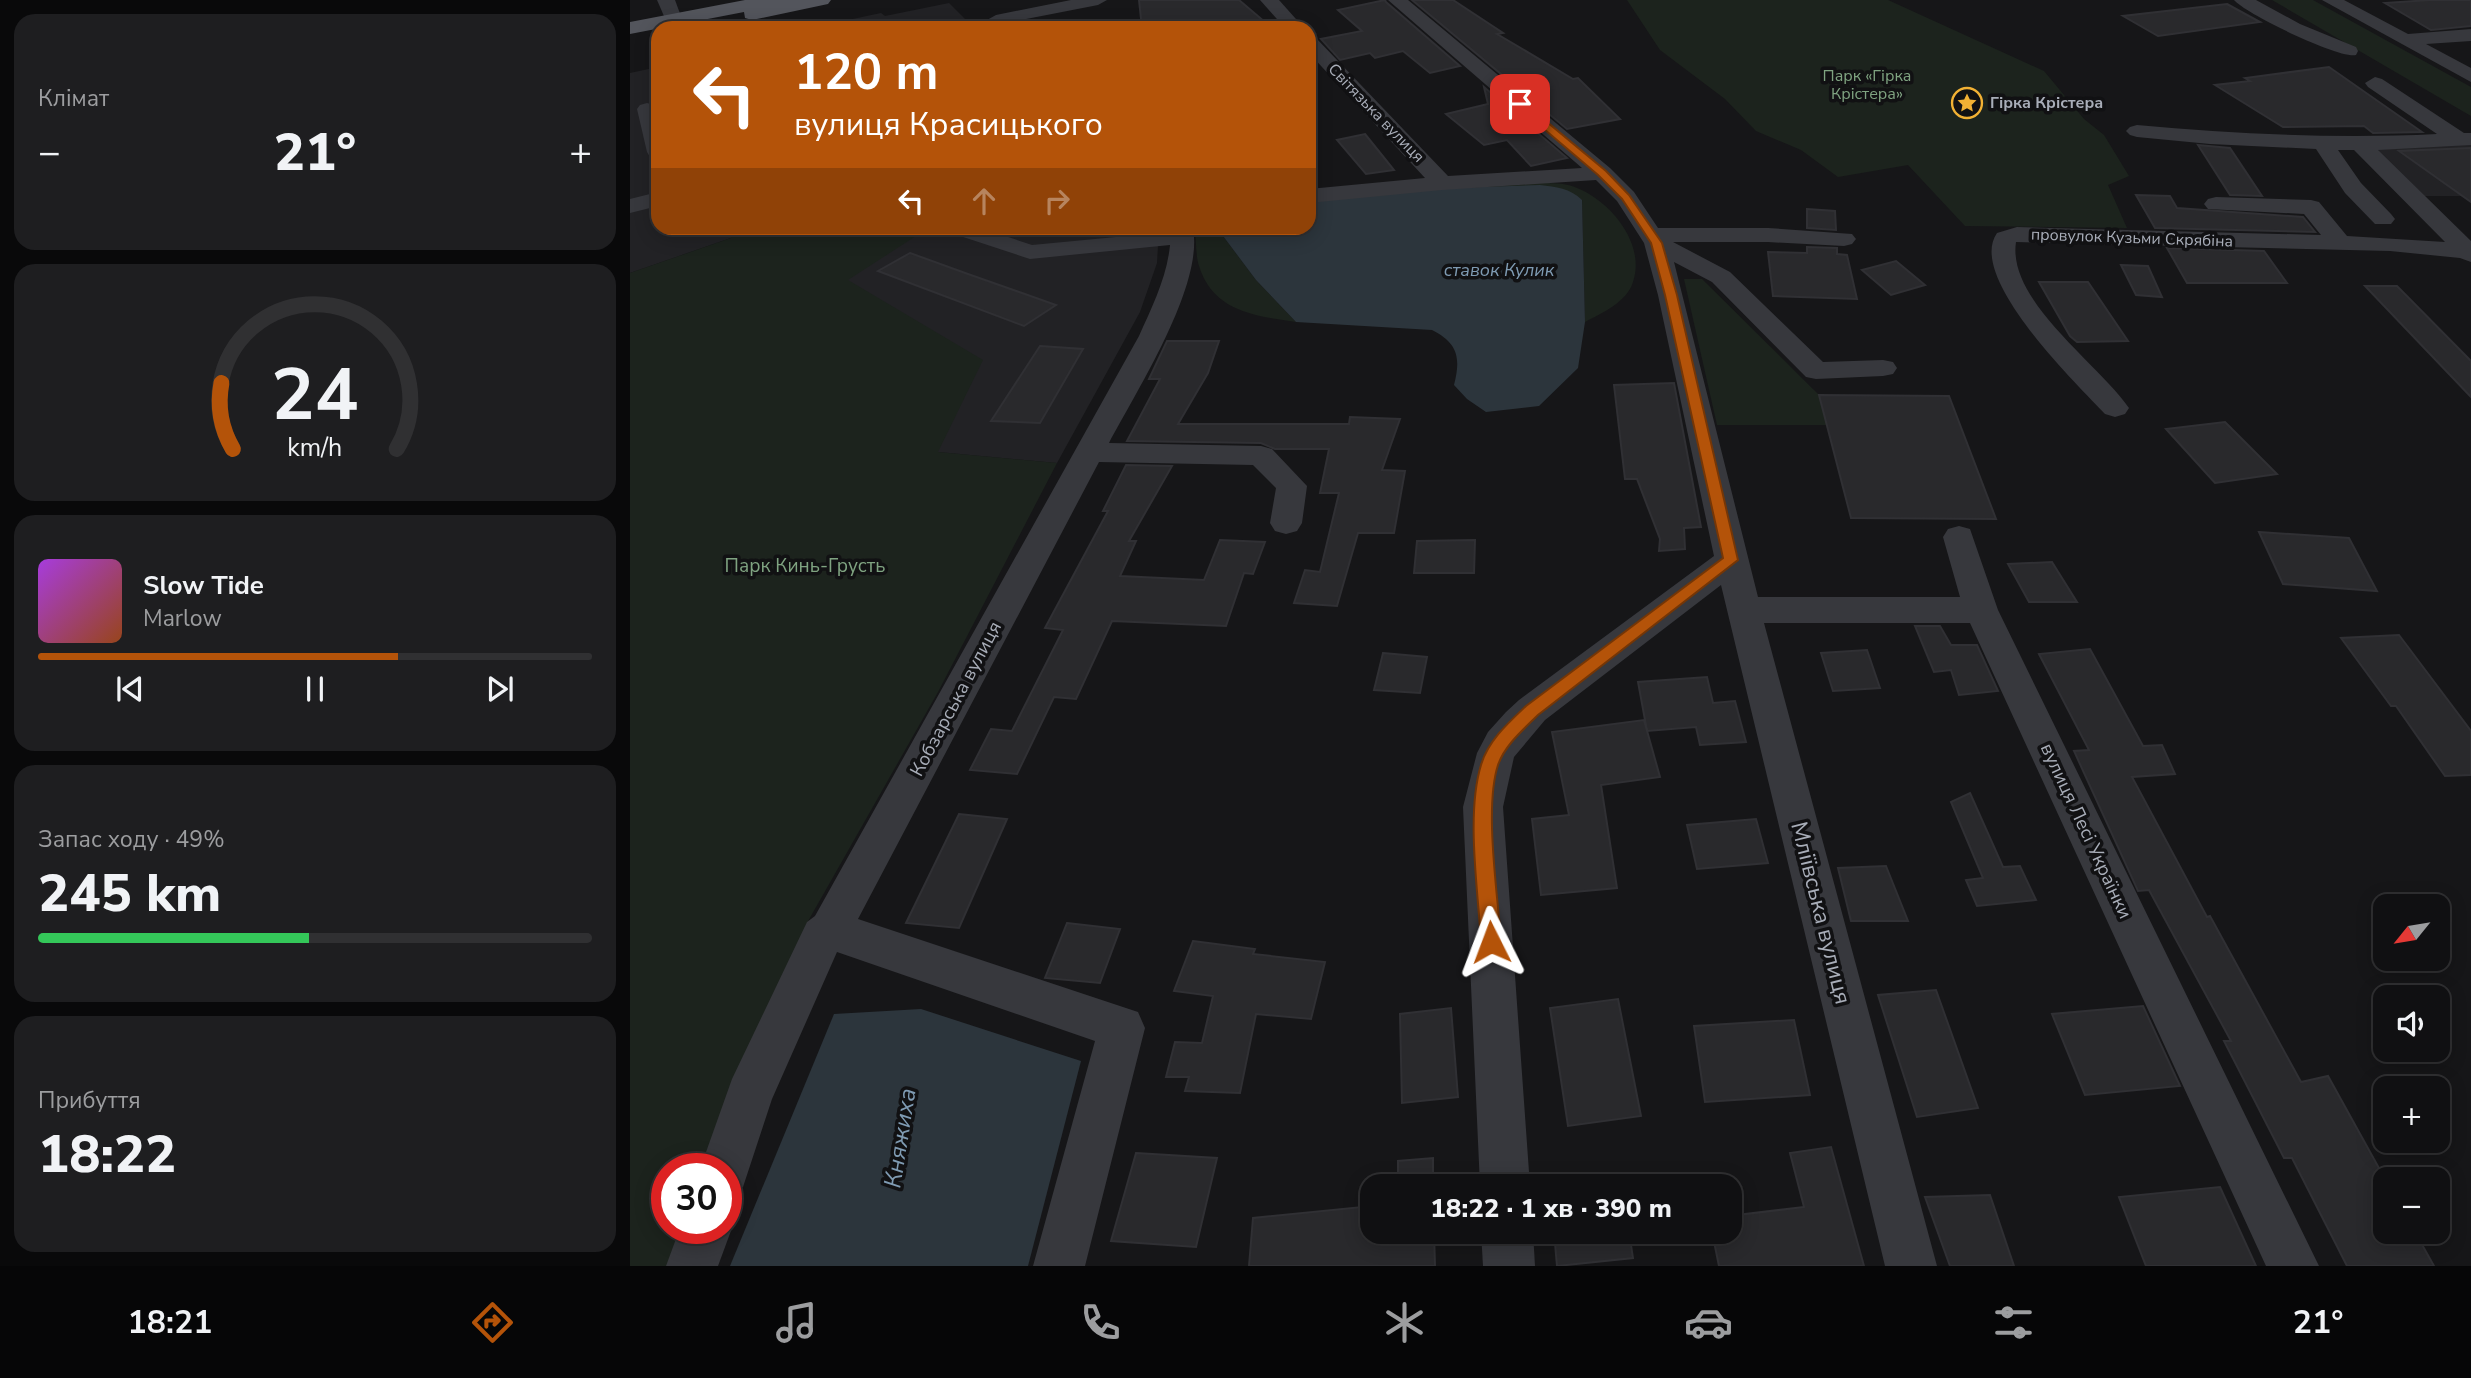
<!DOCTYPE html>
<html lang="uk">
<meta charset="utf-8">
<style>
body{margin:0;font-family:"Nunito Sans",sans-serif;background:#1e1e20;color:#f1f3f6;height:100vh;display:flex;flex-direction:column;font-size:26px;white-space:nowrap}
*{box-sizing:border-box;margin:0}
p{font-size:23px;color:#9c9d9f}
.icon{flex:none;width:38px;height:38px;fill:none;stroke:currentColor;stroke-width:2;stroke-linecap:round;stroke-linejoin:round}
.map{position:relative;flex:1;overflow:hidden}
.sheet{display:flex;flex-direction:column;gap:14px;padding:14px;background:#09090a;width:630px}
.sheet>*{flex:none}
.top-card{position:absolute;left:21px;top:21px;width:665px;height:214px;border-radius:21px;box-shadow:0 4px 18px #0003,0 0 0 2px #303032;background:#b45309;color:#fff;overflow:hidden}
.needle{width:46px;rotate:240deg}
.tools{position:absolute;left:1743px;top:894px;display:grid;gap:14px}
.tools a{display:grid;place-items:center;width:77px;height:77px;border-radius:14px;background:#101012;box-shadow:0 4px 18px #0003,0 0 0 2px #303032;font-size:35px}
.speed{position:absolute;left:21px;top:1153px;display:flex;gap:14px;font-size:35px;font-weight:700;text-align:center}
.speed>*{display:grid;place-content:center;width:91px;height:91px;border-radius:50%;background:#101012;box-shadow:0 4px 18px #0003,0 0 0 2px #303032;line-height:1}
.speed .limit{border:10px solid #d22;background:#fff;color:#111}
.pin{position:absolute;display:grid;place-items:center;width:60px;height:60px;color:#fff;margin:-30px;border-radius:14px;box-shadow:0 4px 10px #0006}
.me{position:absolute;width:77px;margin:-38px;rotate:357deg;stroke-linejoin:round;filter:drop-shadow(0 0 5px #0008)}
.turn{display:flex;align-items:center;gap:24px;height:147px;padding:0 28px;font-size:32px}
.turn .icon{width:91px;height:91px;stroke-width:2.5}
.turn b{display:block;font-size:49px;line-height:60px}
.lanes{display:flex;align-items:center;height:66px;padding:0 28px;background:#0003;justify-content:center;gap:35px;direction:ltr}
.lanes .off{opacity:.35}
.big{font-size:52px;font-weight:800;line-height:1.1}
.sheet .card{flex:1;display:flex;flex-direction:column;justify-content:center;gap:10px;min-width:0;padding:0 24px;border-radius:21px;background:#1e1e20}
.sheet .dial{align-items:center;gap:0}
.dial svg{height:182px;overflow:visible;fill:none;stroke:#303032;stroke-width:7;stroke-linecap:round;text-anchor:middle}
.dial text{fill:#f1f3f6;stroke:none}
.song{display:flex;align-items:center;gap:21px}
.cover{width:84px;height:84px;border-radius:10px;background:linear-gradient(135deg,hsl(280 70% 55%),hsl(20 70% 35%))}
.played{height:7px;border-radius:4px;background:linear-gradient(90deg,#b45309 65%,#303032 65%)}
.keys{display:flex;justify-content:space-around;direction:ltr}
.heat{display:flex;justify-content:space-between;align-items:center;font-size:38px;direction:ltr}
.charge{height:10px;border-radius:5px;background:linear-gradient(90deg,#34c759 49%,#303032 0)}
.trip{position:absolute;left:730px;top:1174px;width:382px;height:70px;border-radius:21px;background:#101012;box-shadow:0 4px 18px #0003,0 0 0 2px #303032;font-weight:800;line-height:70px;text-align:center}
.dock{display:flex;height:112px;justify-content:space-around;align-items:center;background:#060607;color:#9c9d9f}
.dock .icon{width:49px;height:49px}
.dock .active{color:#b45309}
.dock b{font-size:32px;color:#f1f3f6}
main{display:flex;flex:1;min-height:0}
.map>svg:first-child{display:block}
.built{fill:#222225}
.green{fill:#1c231d}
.water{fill:#2c353c}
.building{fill:#29292c;stroke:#303034;stroke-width:2}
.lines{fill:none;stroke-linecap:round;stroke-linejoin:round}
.minor{fill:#37383d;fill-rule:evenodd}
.major{fill:#53555c;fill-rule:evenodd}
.route{fill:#b45309;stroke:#753606;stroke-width:2}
.labels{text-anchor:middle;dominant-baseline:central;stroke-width:7;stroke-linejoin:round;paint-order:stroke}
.far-park-label{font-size:16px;fill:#7fa381;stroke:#111113}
.far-poi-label{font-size:16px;font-weight:bold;fill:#a8adb8;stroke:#111113;text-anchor:start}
.far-street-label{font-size:16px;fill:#a8adb8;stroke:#111113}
.far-water-label{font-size:18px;font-style:italic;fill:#7f9bb3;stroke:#111113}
.park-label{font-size:19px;fill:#7fa381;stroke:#111113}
.street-label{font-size:19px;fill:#a8adb8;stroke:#111113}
.near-street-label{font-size:23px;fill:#a8adb8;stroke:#111113}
.near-water-label{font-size:24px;font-style:italic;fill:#7f9bb3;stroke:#111113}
</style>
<main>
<section class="sheet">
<div class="card"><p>Клімат</p>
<div class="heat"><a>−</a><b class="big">21°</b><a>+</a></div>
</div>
<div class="card dial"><svg viewBox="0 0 100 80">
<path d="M14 69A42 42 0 1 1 86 69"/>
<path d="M14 69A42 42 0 0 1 9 40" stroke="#b45309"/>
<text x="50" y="56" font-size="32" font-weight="700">24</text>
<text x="50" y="72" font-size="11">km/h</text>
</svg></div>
<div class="card">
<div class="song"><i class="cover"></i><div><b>Slow Tide</b><p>Marlow</p></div></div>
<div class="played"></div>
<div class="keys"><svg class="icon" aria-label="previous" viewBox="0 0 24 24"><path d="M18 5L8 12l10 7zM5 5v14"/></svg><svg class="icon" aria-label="pause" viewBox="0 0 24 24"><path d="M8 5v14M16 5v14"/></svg><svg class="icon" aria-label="next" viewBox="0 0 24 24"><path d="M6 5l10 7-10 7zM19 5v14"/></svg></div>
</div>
<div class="card"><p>Запас ходу · 49%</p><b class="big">245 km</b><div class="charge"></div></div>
<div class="card"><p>Прибуття</p><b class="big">18:22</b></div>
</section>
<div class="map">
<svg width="1841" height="1266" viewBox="0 0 1841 1266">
<rect width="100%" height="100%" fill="#161618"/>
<g class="built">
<polygon points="319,3 344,28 180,28 251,13 255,16"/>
<polygon points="28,67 28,228 529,228 527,263 510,312 427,463 308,452 101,238 0,273 0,73"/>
<polygon points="1841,143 1841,196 1794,196 1747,154 1749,148"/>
</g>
<g class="green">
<polygon points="997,0 1258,0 1414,71 1454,119 1474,135 1499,176 1478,185 1497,228 1335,226 1278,165 1208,177 1171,150 1126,131 1095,99 1030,50"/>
<polygon points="1642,0 1683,0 1841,87 1841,116"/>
<path d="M904 183C918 183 934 182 947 188 980 201 1016 243 1003 282 997 302 972 313 955 322L952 200H679Z"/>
<polygon points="97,228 288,228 286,236 218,280 353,360 308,452 427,463 308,692 177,923 77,1169 37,1169 37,1228 53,1229 38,1266 0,1266 0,273 101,238"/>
<path d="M564 228H587L626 280 666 322C624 316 583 311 569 266 565 254 567 240 564 228Z"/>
<polygon points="1054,279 1072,279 1189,395 1197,425 1087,425"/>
</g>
<g class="water">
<path d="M910 185C926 187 940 188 952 200L955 322 948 368 909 406 856 412 837 399 824 385C831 358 828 343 802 330L666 322 626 280 587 228H679V202L822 188Z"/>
<polygon points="291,1009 451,1061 398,1266 100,1266 204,1014"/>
</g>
<g class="building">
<polygon points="509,0 609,0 642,28 512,28"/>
<polygon points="755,0 756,2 830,66 800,73 773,51 745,58 740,53 710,60 691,39 732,31 708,10"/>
<polygon points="782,0 823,0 873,33 867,34 943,79 948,78 990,119 937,129"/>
<polygon points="1800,0 1841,0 1841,26 1801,30 1755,3"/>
<polygon points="1597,4 1630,22 1528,36 1493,16"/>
<polygon points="1699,67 1792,132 1743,133 1734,126 1653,127 1585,85 1620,81 1615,78"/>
<polygon points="854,87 937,158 901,166 877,140 854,145 816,114 858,104"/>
<polygon points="735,134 764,170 736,174 707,140"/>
<polygon points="1568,145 1600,148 1632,196 1600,195"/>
<polygon points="1841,148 1841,202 1769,151"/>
<polygon points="1506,195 1540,196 1547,208 1673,217 1685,232 1525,228"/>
<polygon points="1177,209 1205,211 1206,230 1177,228"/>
<polygon points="1177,247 1207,248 1207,254 1217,255 1227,299 1143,296 1138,252 1177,253"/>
<polygon points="1537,248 1634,251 1657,283 1557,283"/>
<polygon points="280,253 338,274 426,305 394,326 248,271"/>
<polygon points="1266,261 1295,285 1261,295 1232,270"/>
<polygon points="1491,265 1518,266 1532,297 1506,295"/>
<polygon points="1409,282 1458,282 1498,341 1447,342 1440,336"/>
<polygon points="1735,286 1767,286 1841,361 1841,397"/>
<polygon points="537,341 589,341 578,373 548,424 719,424 720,417 770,419 752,470 775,471 764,533 728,533 707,606 664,603 675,570 690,572 709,493 690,493 699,449 645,449 631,443 497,441 530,379 519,379"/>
<polygon points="410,346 453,349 410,423 361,421"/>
<polygon points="1044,383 1071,527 1054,528 1055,549 1029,551 1030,539 1007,479 995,479 984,385"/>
<polygon points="1189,395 1319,396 1366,519 1221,518"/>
<polygon points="1595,422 1647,474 1585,483 1536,429"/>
<polygon points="496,465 542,466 499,541 506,541 490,576 574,580 590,540 635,542 623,574 614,573 596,626 482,621 446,699 424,697 387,774 340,770 361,729 382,731 433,630 415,628 478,511 473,511"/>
<polygon points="1629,532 1719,538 1747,591 1653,584"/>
<polygon points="845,540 844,573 784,573 787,541"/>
<polygon points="1422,562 1447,602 1399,602 1378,564"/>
<polygon points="1285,626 1310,626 1321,645 1347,645 1368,691 1329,695 1321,670 1304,672"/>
<polygon points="1769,635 1841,731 1841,775 1815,776 1766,706 1761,706 1711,638"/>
<polygon points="1460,649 1513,746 1532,745 1545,774 1502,777 1577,917 1580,916 1671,1082 1698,1076 1755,1179 1755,1232 1785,1232 1804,1266 1717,1266 1662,1158 1654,1158 1594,1041 1601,1041 1519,890 1508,891 1444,751 1459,750 1409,654"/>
<polygon points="1237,650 1250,688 1203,691 1191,653"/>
<polygon points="753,653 797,657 790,693 744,690"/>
<polygon points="1077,677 1083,703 1105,701 1116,742 1070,745 1066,727 1017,731 1008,682"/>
<polygon points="1014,720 1030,777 971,785 987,888 911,895 902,819 939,815 922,732"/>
<polygon points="1340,793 1373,867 1390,866 1406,900 1347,906 1336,880 1353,878 1321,802"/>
<polygon points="329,814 377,819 329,928 276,923"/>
<polygon points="1126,819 1138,863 1067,869 1057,825"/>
<polygon points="1256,866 1278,921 1221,921 1208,868"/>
<polygon points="437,923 490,929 470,983 415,978"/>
<polygon points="563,941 625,949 623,954 695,962 681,1019 626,1014 610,1093 555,1091 559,1077 536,1077 545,1042 572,1043 583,996 544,991"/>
<polygon points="1306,990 1348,1108 1287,1117 1248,995"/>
<polygon points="988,999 1011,1116 938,1126 920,1008"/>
<polygon points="1513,1006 1550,1086 1455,1095 1422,1014"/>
<polygon points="821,1008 828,1097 772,1103 770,1014"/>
<polygon points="1164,1020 1180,1095 1075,1102 1064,1026"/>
<polygon points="1201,1147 1234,1266 1089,1266 1082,1232 1099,1232 1099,1216 1174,1207 1160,1153"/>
<polygon points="506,1153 587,1158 566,1247 481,1241"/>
<polygon points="803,1158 803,1186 768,1186 768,1161"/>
<polygon points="1590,1187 1626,1266 1516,1266 1489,1197"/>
<polygon points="1360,1195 1384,1266 1320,1266 1295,1197"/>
<polygon points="742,1206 742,1232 804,1232 805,1266 619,1266 623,1218"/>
<polygon points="924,1232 999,1232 1003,1258 927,1266"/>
</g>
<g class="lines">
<g class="minor">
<polygon points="27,0 45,0 52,19 49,23 37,23"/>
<polygon points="441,0 477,0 468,5 366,25 357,20 366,15"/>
<polygon points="630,0 649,0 674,28 655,28"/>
<polygon points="758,0 778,0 980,168 1004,192 1028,228 1138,228 1222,234 1226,239 1222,244 1214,246 1138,242 1043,242 1100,272 1193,362 1253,360 1263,362 1267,368 1263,374 1253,376 1186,379 1176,377 1082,282 1044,262 1128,597 1330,597 1313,537 1318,529 1329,526 1340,529 1368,610 1689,1266 1636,1266 1340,623 1134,623 1307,1266 1255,1266 1091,585 915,720 884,757 873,807 900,1186 850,1186 833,807 847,753 858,732 876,712 889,700 1084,556 1028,295 1014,243 987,201 966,180 812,190 679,203 679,189 795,178 679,53 679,36 686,38 818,176 952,168"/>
<path d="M1604 0H1626L1670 24 1726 47 1728 51 1726 55C1709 59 1616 14 1604 0Z"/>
<polygon points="1692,0 1714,0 1778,34 1841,29 1841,41 1796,44 1841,68 1841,82"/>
<path d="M1745 77 1752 79 1834 133H1841V145L1748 150 1841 241V262L1830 258 1760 251 1386 242C1377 301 1469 364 1499 408L1495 414 1485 417 1475 414C1446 383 1336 277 1367 233L1387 227 1691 235 1674 214 1578 209 1574 204 1578 199 1586 197 1681 200 1689 202 1717 236 1815 242 1724 150H1708L1731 183 1761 214 1765 219 1761 224H1745L1715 193 1686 149 1580 144 1507 137 1500 135 1496 131 1500 127 1507 125C1607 134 1707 139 1807 134L1738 87 1735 83Z"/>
<polygon points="17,103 24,105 28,112 28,158 20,157 17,152 7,109 10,105"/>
<polygon points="28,192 28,206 0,213 0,199"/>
<path d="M317 228H351L402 245 528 233 539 231V228H563C574 286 507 390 479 443L631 446 642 449 677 486 672 523 667 531 656 534 645 531 640 523 646 488 623 465 469 462 228 919 508 1012 515 1028 455 1266H403L465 1041 207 952 142 1099 113 1187 96 1193V1169H70L102 1079 177 922 185 916 509 336C522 307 537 277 540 245L400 259 321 233Z"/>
<polygon points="96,1215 102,1228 88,1266 36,1266 50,1228 96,1228"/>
<polygon points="851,1232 903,1232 905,1266 853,1266"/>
</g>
<polygon class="major" points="115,0 201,0 198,4 122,20 115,18 114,12 0,34 0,22"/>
</g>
<path class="route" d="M887 102H893L976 171 999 195 1032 243 1047 295 1108 560 908 715C893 730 875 745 868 765 854 808 868 895 871 942L868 949 861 951 854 949 851 942C848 890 836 814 851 765 858 741 878 723 896 706L1093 558 1035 295 1021 243 992 199 968 175 887 106Z"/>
<defs>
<g id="sight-ring" transform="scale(1.575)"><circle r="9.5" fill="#111113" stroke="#f2b134" stroke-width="1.5"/><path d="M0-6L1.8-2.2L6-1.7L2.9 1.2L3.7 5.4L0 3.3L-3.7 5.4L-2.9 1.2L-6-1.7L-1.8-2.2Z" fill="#f2b134"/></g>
</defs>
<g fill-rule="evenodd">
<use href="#sight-ring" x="1337" y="103"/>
</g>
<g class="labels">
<g class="far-park-label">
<text x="1237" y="76">Парк «Гірка<tspan x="1237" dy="18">Крістера»</tspan></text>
</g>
<g class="far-poi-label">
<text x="1360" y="103">Гірка Крістера</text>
</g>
<g class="far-street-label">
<text transform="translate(746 113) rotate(46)">Світязька вулиця</text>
<text transform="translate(1502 238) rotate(2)">провулок Кузьми Скрябіна</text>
</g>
<g class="far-water-label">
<text x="869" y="270">ставок Кулик</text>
</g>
<g class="park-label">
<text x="175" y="566">Парк Кинь-Грусть</text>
</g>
<g class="street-label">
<text transform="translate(326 699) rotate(-62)">Кобзарська вулиця</text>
<text transform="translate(1456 831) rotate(65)">вулиця Лесі Українки</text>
</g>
<g class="near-street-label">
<text transform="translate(1191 913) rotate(76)">Мліївська вулиця</text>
</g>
<g class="near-water-label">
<text transform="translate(270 1138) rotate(-81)">Княжиха</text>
</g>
</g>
</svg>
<div class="tools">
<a><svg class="needle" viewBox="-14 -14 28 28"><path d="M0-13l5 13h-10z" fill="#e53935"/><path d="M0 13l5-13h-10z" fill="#9c9d9f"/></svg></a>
<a><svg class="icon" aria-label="sound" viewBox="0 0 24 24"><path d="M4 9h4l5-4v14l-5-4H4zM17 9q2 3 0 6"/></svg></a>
<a>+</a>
<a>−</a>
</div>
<div class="speed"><div class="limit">30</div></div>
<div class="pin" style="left:890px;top:104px;background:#d93025"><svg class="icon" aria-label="arrive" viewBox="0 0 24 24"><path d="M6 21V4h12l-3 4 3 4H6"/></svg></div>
<svg class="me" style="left:861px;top:942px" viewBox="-20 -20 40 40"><path d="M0-17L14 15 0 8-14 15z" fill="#b45309" stroke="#fff" stroke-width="4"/></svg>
<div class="trip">18:22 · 1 хв · 390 m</div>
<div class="top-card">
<div class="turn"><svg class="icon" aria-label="left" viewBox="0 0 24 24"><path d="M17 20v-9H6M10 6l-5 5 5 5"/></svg><div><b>120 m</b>вулиця Красицького</div></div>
<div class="lanes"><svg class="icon" aria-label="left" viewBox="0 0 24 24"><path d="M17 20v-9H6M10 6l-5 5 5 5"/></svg><svg class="icon off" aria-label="ahead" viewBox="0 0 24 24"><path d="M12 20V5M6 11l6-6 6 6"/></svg><svg class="icon off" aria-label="right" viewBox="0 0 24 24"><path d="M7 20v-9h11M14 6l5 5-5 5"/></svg></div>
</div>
</div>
</main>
<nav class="dock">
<b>18:21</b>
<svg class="icon active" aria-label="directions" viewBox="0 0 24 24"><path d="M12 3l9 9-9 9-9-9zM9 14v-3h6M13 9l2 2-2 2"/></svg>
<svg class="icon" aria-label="music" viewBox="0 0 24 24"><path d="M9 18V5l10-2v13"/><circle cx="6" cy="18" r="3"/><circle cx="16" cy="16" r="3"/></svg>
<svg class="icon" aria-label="phone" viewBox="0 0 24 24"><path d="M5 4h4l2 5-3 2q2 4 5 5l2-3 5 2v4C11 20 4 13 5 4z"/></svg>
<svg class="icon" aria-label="climate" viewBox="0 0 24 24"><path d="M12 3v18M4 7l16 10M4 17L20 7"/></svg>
<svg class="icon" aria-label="car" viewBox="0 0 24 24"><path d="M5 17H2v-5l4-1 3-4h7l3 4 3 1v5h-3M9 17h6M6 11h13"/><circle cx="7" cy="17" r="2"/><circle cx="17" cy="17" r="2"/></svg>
<svg class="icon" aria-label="filters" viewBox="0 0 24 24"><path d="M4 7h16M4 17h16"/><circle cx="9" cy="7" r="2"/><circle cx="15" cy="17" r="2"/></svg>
<b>21°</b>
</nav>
